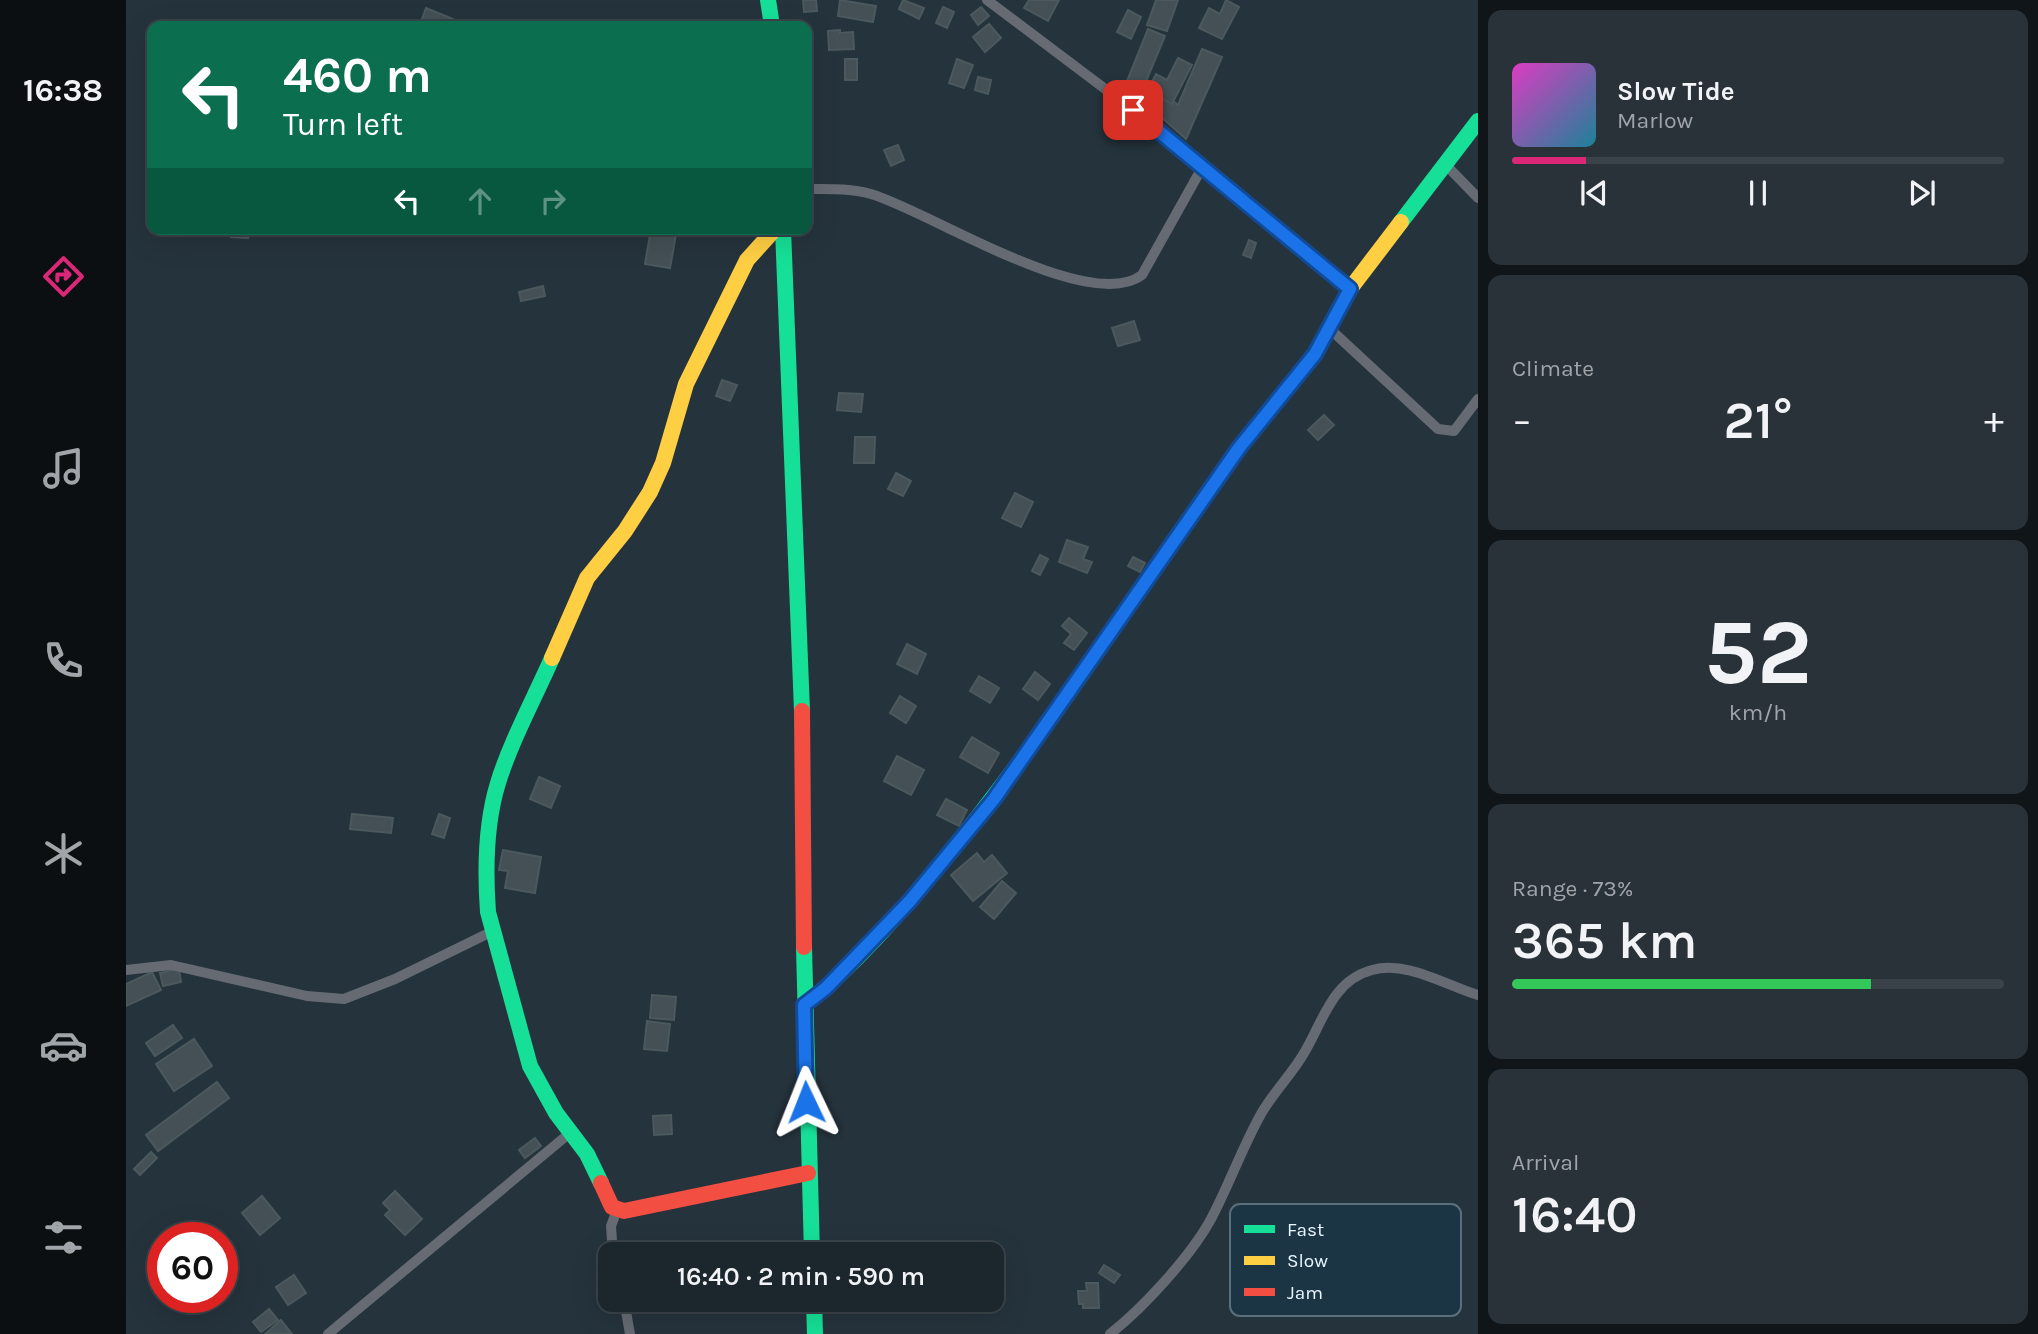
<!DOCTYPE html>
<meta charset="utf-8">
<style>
body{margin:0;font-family:Karla,sans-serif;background:#293239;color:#f1f3f6;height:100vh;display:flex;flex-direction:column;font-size:26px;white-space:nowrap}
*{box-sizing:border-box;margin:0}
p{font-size:23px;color:#a0a5aa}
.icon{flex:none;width:38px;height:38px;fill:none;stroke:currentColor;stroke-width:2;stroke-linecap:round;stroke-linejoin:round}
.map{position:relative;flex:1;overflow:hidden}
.panel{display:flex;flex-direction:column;gap:10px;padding:10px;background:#0f1519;width:560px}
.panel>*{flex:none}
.top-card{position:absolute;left:21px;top:21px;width:665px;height:214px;border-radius:14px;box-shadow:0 7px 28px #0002,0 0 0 2px #3a4349;background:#0b6e4f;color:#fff;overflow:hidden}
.speed{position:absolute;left:21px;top:1222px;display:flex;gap:14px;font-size:35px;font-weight:700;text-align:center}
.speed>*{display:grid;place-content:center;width:91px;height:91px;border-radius:50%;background:#1c262d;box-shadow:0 7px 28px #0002,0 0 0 2px #3a4349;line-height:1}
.speed .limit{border:10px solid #d22;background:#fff;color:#111}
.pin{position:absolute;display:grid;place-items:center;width:60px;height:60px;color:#fff;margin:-30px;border-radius:14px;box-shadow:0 4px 10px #0006}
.me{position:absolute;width:77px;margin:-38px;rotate:358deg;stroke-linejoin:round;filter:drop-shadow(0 0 5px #0008)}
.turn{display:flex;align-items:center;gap:24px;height:147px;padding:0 21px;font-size:32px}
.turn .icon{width:91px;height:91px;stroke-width:2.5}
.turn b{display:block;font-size:49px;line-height:60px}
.lanes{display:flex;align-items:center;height:66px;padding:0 21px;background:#0003;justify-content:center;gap:35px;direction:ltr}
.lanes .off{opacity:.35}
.big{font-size:52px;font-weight:600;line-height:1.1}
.panel .widget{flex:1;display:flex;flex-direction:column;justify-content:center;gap:10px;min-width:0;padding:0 24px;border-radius:14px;background:#293239}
.panel .dial{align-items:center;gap:0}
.dial b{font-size:91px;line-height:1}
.song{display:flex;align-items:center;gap:21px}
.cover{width:84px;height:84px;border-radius:10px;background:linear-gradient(135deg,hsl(310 70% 55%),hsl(190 70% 35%))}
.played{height:7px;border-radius:4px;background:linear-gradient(90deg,#db2777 15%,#3a4349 15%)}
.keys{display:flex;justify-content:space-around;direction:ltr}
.heat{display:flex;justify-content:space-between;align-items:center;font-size:38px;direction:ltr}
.charge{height:10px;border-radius:5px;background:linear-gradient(90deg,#34c759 73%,#3a4349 0)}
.trip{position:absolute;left:472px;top:1242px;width:406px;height:70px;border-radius:14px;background:#1c262d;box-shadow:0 7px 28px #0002,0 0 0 2px #3a4349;font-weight:600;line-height:70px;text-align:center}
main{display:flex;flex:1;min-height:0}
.tabs{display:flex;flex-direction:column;width:126px;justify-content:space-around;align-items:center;background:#0b0f12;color:#a0a5aa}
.tabs .icon{width:49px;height:49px}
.tabs .on{color:#db2777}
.tabs b{font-size:32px;color:#f1f3f6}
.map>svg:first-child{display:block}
.building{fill:#445055;stroke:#4b595d;stroke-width:2}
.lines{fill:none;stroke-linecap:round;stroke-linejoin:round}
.street{stroke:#656a73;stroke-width:10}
.fast{stroke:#16e098;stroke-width:16}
.slow{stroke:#ffcf43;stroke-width:16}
.jam{stroke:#f24e42;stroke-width:16}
.route-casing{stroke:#114b97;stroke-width:18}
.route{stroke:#1a73e8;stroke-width:12}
.key{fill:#1c3545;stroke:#5a6f7c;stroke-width:2}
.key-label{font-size:19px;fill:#eaf6fe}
</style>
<main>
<nav class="tabs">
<b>16:38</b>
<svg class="icon on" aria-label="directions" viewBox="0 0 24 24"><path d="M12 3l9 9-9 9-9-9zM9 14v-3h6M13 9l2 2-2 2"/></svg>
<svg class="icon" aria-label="music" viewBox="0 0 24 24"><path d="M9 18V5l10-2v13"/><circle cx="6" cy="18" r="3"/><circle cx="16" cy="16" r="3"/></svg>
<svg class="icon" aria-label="phone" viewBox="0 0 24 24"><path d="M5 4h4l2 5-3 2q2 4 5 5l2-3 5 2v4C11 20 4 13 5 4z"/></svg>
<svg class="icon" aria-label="climate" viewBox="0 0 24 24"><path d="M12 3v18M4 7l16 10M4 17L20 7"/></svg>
<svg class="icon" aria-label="car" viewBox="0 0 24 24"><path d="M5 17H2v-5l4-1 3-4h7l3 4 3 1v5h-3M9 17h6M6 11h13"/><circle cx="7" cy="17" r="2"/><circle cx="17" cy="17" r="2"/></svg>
<svg class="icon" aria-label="filters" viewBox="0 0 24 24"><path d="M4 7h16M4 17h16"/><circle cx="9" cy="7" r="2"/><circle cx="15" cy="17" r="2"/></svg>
</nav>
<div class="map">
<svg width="1352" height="1334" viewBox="0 0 1352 1334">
<rect width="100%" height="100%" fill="#25333c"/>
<g class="building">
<polygon points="677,0 690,0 691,11 678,12"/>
<polygon points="714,0 750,6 747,22 712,16"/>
<polygon points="777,0 798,8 793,19 773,9"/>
<polygon points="903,0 933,0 922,21 898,8"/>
<polygon points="1030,0 1052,0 1041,31 1021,25"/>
<polygon points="1100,0 1113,7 1096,39 1073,28 1083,8 1094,14"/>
<polygon points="817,7 828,12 821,28 810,23"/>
<polygon points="855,7 863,16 852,25 845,15"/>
<polygon points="300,8 327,19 324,26 313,26 296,19"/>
<polygon points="1002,10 1015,17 1005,39 991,32"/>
<polygon points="863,24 875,38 859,52 847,37"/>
<polygon points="1022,29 1039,36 1013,98 997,91"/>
<polygon points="714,30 714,33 727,32 728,49 703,50 702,31"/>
<polygon points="1076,49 1096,57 1060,139 1015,99 1023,81 1052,105"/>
<polygon points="1052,58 1066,65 1046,104 1021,91 1030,74 1041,80"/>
<rect x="719" y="59" width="12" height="21"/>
<polygon points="831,59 847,65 838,88 823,83"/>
<polygon points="852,77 865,80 862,94 849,90"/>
<polygon points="772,145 778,160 765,166 758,150"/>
<polygon points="106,229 123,229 122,238 105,237"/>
<polygon points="525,229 551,229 544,268 519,264"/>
<polygon points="1123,240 1130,243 1125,258 1117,255"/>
<polygon points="417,286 419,296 395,301 393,292"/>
<polygon points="1008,321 1014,340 992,346 986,328"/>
<polygon points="596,380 611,385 604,401 590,396"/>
<polygon points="713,393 737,394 735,412 711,410"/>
<polygon points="1198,415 1208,425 1192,440 1182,430"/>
<polygon points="729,437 749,437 748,463 728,463"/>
<polygon points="770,473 785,481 777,496 762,489"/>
<polygon points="889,493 907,502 895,527 876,518"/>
<polygon points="941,540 962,547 957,559 966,562 961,573 933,562"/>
<polygon points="914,555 922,559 914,575 906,571"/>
<polygon points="1007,557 1019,563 1014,572 1002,566"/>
<polygon points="943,618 961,633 948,650 938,643 945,634 936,626"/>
<polygon points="781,644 800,654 791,674 771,664"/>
<polygon points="909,672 924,684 912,700 897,689"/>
<polygon points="853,676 873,688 864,703 844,691"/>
<polygon points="774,696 790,706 780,723 764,713"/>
<polygon points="846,737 873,753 862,773 834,757"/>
<polygon points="771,756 798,770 785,795 758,781"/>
<polygon points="413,777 434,786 425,808 404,799"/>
<polygon points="820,799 841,810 833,826 811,815"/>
<polygon points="226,814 267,818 265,833 224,829"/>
<polygon points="313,814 324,818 318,838 306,834"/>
<polygon points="377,850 415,857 409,893 379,888 382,871 373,870"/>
<polygon points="851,853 858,862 866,855 881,873 847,901 825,875"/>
<polygon points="876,881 890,893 868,919 854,907"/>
<polygon points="53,969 55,982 37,986 34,973"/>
<polygon points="26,972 35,990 0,1006 0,984"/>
<polygon points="526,995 550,997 548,1020 524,1018"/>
<polygon points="521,1021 544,1024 541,1051 518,1049"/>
<polygon points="47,1025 56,1038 29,1056 20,1043"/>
<polygon points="68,1039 86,1066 48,1091 30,1064"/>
<polygon points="91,1082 103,1098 32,1151 20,1135"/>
<polygon points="545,1115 546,1134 528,1135 527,1116"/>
<polygon points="409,1138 415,1146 399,1158 393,1150"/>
<polygon points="25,1152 31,1158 14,1175 8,1169"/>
<polygon points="269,1191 296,1219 279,1235 259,1215 264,1210 257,1203"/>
<polygon points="136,1196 154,1218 134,1235 116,1213"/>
<polygon points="978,1265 994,1275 988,1283 973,1273"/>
<polygon points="168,1275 180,1293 162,1305 150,1287"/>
<polygon points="960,1283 972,1283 973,1308 957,1308 957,1304 953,1304 952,1291 961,1291"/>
<polygon points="143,1309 152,1320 135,1332 127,1322"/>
<polygon points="155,1320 166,1334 139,1334"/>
</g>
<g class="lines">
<g class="street">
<polyline points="861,0 1007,110 1224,289"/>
<polyline points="1320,165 1352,198"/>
<path d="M681 189C703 189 724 188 745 194 803 211 963 315 1016 275L1077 166"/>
<polyline points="1204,329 1312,429 1328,431 1352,399"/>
<polyline points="0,970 45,965 181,996 218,999 269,979 367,931"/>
<polyline points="487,1255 485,1226 491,1210"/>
<polyline points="498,1300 504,1334"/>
<polyline points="202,1334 445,1132"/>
<path d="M984 1334C1017 1308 1065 1256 1085 1219 1103 1185 1116 1148 1135 1114 1147 1093 1163 1077 1175 1058 1196 1026 1204 981 1246 970 1280 960 1319 985 1352 995"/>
</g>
<g class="fast">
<polyline points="642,0 646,26"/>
<polyline points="1275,222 1352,121"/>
<polyline points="657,229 676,711"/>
<path d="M426 658C408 699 385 741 372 783 360 822 359 871 362 912L404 1066 430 1113 461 1154 475 1183"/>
<polyline points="678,947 686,1255"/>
<path d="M678 1005C729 966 773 914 814 864 899 762 971 651 1047 542"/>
<polyline points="688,1300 689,1334"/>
</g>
<g class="slow">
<polyline points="1047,542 1113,448 1189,354 1224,289 1275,222"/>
<polyline points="426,658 461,578 499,531 524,492 537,463 560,384 621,260 649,229"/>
</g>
<g class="jam">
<polyline points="676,711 678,947"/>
<polyline points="475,1183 486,1207 498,1211 682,1173"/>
</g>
</g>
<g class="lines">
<g class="route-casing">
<polyline id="route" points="680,1102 678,1005 700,988 783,902 868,799 1113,448 1189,354 1224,289 1007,110"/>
</g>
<use href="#route" class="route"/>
</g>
<rect x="1104" y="1204" width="231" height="112" rx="10" class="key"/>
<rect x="1118" y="1225" width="31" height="8" fill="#16e098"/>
<rect x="1118" y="1256" width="31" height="9" fill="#ffcf43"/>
<rect x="1118" y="1288" width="31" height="8" fill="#f24e42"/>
<g class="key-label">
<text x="1161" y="1236">Fast</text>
<text x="1161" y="1267">Slow</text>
<text x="1161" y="1299">Jam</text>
</g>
</svg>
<div class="speed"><div class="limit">60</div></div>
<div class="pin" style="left:1007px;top:110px;background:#d93025"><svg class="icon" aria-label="arrive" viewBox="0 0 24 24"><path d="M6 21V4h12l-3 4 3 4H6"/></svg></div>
<svg class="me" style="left:680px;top:1102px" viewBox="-20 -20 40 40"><path d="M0-17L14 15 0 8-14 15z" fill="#1a73e8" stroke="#fff" stroke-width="4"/></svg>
<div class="trip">16:40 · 2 min · 590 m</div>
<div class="top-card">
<div class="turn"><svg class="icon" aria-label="left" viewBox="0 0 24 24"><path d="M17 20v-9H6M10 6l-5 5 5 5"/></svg><div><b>460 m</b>Turn left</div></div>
<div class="lanes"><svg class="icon" aria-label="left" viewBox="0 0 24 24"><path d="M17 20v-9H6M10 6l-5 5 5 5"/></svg><svg class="icon off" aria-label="ahead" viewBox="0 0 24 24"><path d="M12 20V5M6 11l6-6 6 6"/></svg><svg class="icon off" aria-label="right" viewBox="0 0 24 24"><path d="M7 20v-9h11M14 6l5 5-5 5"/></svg></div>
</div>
</div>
<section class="panel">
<div class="widget">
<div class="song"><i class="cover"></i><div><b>Slow Tide</b><p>Marlow</p></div></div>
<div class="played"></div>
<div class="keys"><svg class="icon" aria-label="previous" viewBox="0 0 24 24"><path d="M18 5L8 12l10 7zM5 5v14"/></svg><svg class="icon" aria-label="pause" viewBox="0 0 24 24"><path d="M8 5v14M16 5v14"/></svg><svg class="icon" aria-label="next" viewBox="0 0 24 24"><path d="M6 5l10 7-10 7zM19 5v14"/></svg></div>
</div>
<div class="widget"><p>Climate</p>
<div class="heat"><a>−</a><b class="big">21°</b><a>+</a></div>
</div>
<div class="widget dial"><b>52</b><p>km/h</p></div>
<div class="widget"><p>Range · 73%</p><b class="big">365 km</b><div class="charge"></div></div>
<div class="widget"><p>Arrival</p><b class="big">16:40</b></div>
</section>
</main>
